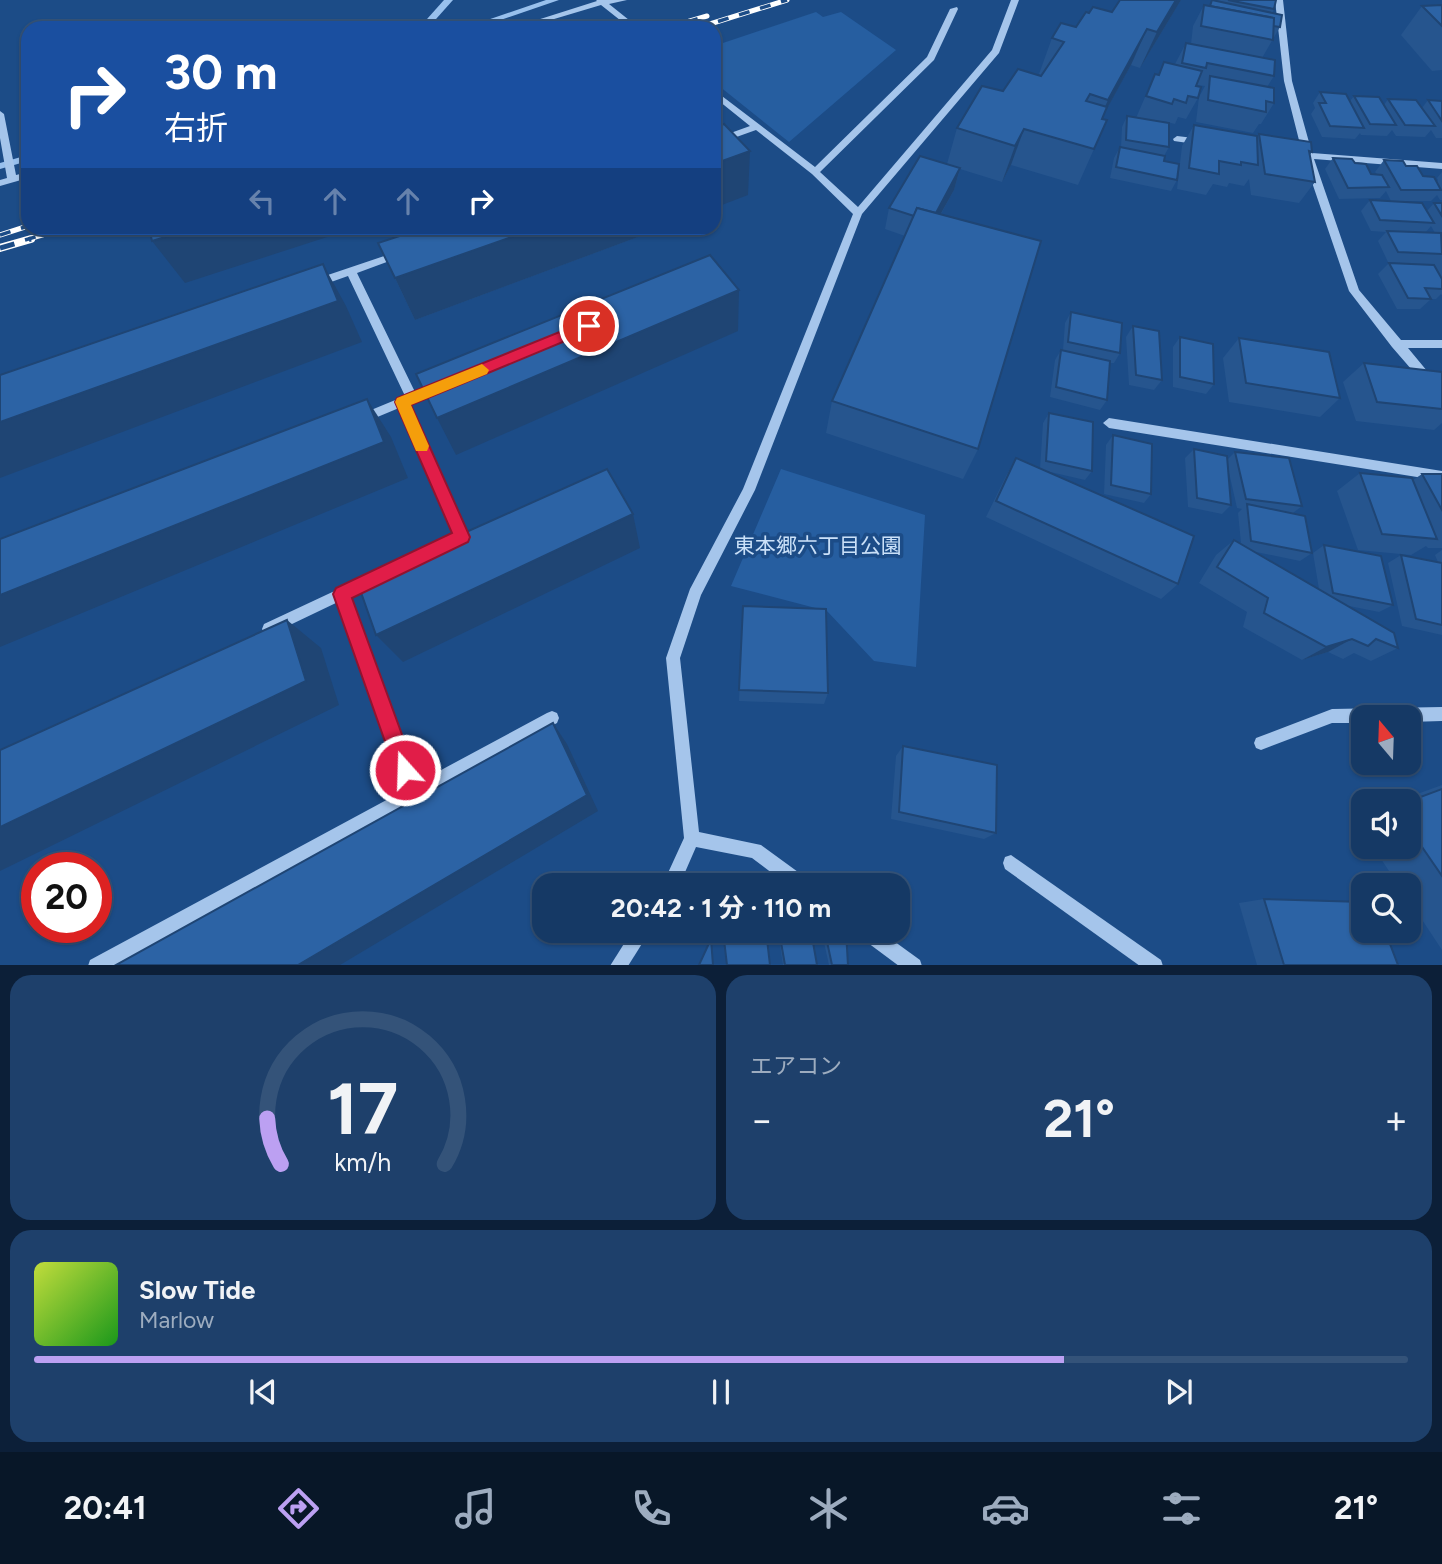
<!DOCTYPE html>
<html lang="ja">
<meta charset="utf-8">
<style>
body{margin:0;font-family:Figtree,"Noto Sans JP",sans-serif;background:#1e406b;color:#f1f3f6;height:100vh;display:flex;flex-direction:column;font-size:26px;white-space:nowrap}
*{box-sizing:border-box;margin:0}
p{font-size:23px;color:#9dacbf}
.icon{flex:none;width:38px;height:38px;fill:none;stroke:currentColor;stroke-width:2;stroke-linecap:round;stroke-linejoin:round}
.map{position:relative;height:965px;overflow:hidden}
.sheet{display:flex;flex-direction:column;gap:10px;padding:10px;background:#0c1f38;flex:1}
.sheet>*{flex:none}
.guide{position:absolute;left:21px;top:21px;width:700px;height:214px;border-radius:21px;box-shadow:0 2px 5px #0004,0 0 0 2px #345379;background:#1a4fa0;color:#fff;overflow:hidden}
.needle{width:46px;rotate:341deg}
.controls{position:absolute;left:1351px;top:705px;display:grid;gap:14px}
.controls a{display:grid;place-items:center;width:70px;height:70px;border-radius:14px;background:#153965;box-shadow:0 2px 5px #0004,0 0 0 2px #345379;font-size:35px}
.speed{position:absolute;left:21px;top:852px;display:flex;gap:14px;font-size:35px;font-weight:700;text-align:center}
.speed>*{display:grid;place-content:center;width:91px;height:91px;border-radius:50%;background:#153965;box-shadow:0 2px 5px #0004,0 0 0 2px #345379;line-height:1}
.speed .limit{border:10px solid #d22;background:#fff;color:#111}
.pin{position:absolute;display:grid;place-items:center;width:60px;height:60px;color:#fff;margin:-30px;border:4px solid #fff;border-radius:50%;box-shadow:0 2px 7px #0007}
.me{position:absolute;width:77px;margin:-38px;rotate:340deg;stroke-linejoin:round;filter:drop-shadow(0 0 5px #0008)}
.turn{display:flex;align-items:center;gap:24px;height:147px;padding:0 28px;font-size:32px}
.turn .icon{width:91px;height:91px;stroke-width:2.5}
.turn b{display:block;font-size:49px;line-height:60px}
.lanes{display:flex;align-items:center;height:66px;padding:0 28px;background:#0003;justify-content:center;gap:35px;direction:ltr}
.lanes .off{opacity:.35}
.big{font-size:52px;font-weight:700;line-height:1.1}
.sheet .widget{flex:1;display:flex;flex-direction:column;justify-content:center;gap:10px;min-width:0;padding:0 24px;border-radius:21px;background:#1e406b}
.sheet .dial{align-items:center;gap:0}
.dial svg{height:182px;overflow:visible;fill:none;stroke:#345379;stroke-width:7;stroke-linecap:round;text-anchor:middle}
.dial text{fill:#f1f3f6;stroke:none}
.song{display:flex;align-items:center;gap:21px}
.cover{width:84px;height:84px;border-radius:10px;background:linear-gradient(135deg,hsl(70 70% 55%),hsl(120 70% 35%))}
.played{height:7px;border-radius:4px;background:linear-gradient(90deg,#bca0f2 75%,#345379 75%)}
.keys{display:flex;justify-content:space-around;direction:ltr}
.heat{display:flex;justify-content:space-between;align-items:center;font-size:38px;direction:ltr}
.sheet .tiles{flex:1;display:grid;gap:10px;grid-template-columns:1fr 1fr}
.widget:last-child{grid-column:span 2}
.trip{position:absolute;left:532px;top:873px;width:378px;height:70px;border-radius:21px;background:#153965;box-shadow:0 2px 5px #0004,0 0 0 2px #345379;font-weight:700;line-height:70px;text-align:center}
.dock{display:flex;height:112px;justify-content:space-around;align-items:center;background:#081728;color:#9dacbf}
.dock .icon{width:49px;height:49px}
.dock .on{color:#bca0f2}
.dock b{font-size:32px;color:#f1f3f6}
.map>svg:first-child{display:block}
.green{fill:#265ea0}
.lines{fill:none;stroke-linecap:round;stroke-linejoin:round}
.stream{fill:#98c0ed;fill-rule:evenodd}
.minor{fill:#a5c5eb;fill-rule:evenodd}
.rail-far1-casing{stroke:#fff;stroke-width:5}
.rail-casing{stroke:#fff;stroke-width:8}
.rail-far1{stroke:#1c4c87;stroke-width:3.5;stroke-dasharray:11;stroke-linecap:butt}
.rail{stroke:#1c4c87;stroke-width:5;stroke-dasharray:15;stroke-linecap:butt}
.wall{fill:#26558e;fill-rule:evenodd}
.shaded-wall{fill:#1f4574}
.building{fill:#2c63a5;stroke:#1f4574;stroke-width:2}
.route{fill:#e11d48;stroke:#92132f;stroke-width:2}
.slow{fill:#f59e0b}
.labels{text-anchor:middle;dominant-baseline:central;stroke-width:7;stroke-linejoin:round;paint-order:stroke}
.park-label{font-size:21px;fill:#cae0f8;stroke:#1c4c87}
</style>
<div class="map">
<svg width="1442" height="966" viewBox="0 0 1442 966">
<rect width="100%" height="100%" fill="#1c4c87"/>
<g class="green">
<polygon points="816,12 823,17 841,12 896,50 789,142 714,82 714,46"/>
<polygon points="781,469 925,515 916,667 874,661 827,611 731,586"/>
</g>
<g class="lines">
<g class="stream">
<polygon points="444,0 453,0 428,28 419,28"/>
<polygon points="546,0 559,0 477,28 464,28"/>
<polygon points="28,155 28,161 0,169 0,163"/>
</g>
<g class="minor">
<polygon points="596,0 627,0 609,4 639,28 630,28 601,5 524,28 512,28 597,1"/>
<polygon points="1011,0 1019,0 999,53 862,214 755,490 701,595 680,658 699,832 761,845 809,880 811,886 789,886 752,858 696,847 679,886 662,886 684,838 666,658 690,589 743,489 853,214 812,174 756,130 714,145 714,139 750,126 714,97 714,90 815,167 927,57 950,9 957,7 958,9 934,60 820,172 858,207 992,50"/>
<polygon points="1275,0 1283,0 1292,81 1312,153 1442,163 1442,169 1314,159 1359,290 1401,340 1442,340 1442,348 1408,348 1442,389 1442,402 1438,400 1392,347 1349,291 1303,156 1284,81"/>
<polygon points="0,111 4,114 16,175 28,172 28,178 0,186 0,180 7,178 0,138"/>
<polygon points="1177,136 1202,139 1206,142 1202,145 1174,141 1173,139"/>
<polygon points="399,251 403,252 403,256 357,273 415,392 440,383 446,387 444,390 409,404 468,537 467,541 462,543 457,541 399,408 363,423 357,418 359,415 405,396 348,276 317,287 312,283 313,280"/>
<polygon points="1109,418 1442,471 1442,481 1109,428 1103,423"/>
<polygon points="373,573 378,575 380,579 378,583 350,597 417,783 547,713 552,711 557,713 559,718 557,723 420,798 419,800 413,802 114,966 88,966 90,960 405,790 338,602 269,635 264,634 262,629 264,624"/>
<polygon points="1442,707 1442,721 1409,722 1409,718 1363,718 1363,723 1332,723 1261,750 1256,748 1254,743 1256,738 1332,709"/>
<polygon points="1011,855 1161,960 1163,966 1140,966 1005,869 1003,863 1005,857"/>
<polygon points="632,931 650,931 628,966 610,966"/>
<polygon points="858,931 880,931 920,960 922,966 899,966 860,937"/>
</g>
<g class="rail-far1-casing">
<g id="rail-far1">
<polyline points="666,28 707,16"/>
<polyline points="697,28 787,0"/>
<polyline points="0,235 28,226"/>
<polyline points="25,240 66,228"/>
</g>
</g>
<g class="rail-casing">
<polyline id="rail" points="0,248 31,239"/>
</g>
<use href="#rail-far1" class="rail-far1"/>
<use href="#rail" class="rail"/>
</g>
<g class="wall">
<polygon points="1181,0 1140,68 1131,65 1106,110 1102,119 1094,149 1078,185 1011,165 1002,182 960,169 954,190 941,214 978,449 963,479 826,433 832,401 905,236 885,229 889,208 947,164 957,128 1003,91 1041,76 1041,75 1039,74 1052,38 1076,27 1089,13 1112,12"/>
<polygon points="1212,0 1216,1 1216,0 1276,0 1274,9 1272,13 1280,27 1262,58 1274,76 1267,87 1274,103 1261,124 1259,124 1253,133 1196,122 1199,97 1205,86 1197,85 1198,98 1186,119 1178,117 1175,124 1163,121 1162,122 1169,147 1164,156 1164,161 1177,180 1171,191 1110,178 1114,158 1120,147 1121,147 1122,127 1127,116 1136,118 1155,74 1158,75 1164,62 1175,64 1186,43 1191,44 1193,26 1204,5 1209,6"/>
<polygon points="1442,5 1442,70 1432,71 1401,35 1422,6"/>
<polygon points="1320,92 1350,101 1354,96 1384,105 1388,99 1422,108 1428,100 1442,101 1442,138 1436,138 1431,130 1425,137 1396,136 1392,130 1387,136 1361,135 1360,133 1355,139 1322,137 1311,114 1315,108 1313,103"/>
<polygon points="1194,125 1257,138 1259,134 1312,152 1309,156 1315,182 1299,203 1251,195 1249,179 1244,186 1229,183 1227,187 1213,184 1206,195 1177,189 1182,146"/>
<polygon points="1333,158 1355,163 1371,174 1377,174 1375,172 1384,160 1406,166 1423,176 1437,182 1438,180 1437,178 1442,172 1442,200 1440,200 1437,195 1431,201 1391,201 1386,191 1380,198 1339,199 1325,169"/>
<path d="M1370 200 1427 211 1434 203H1442V295L1441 294 1436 299H1431L1420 309H1397L1378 274 1389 263 1428 265 1388 262 1378 241 1386 232 1371 231 1361 211ZM1431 226 1435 233H1425Z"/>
<polygon points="424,228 662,228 415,320 378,243"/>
<polygon points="1071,312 1120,353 1114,363 1110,363 1107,400 1100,410 1050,397 1055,360 1061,350 1063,350 1065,323"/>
<polygon points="1133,326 1162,380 1154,390 1129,385 1126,337"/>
<polygon points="1180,337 1214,384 1206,394 1173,387 1173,347"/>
<polygon points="1239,338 1340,398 1320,417 1229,402 1223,358"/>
<polygon points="1364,363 1442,372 1442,423 1434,430 1356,421 1343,382"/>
<polygon points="1049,413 1092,471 1085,480 1046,471 1178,584 1161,599 986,517 1006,476 1016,458 1040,469 1043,423"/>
<polygon points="1113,435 1151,494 1144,503 1104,494 1106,445"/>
<polygon points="1194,449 1227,460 1235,452 1302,506 1293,513 1312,553 1300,561 1256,552 1319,589 1313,553 1324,545 1393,605 1379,612 1349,606 1398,648 1371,661 1354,653 1343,659 1328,652 1302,660 1243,627 1247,612 1199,583 1216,555 1234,540 1241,543 1238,513 1242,509 1237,508 1228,468 1231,505 1222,514 1188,507 1185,458"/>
<polygon points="1360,473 1413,480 1422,474 1442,474 1442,548 1428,548 1426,546 1411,555 1358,550 1337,491"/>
<polygon points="1442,550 1442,635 1402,626 1388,563 1401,555 1438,562 1435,555"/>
<polygon points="743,606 828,693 824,704 739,701"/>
<polygon points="903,746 996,833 984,839 891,819 896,756"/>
<polygon points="1442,785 1442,950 1409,900 1409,886 1399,886 1373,847 1409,847 1409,802 1395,802"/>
<polygon points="1363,813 1363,832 1353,816"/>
<polygon points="1264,899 1398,965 1257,965 1239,903"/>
<polygon points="778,931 811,931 817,965 783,965"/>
<polygon points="843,931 848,965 829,965 823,938"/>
</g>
<g class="shaded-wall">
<polygon points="1176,0 1181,0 1140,68 1157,32"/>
<polygon points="1147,29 1131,65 1092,136 1108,100"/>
<polygon points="1024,129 1011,165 1002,182 1015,146"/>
<polygon points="750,151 748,195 714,208 714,164"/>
<polygon points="960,168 954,190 925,242 931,221"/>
<polygon points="195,228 355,228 185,283 152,241"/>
<polygon points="537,228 662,228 415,320 395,278"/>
<polygon points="323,264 346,306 362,342 0,478 0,422"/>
<polygon points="739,290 738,331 456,455 437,418"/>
<polygon points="367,399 391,437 408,478 0,647 0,595"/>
<polygon points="633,514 640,548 403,662 376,635"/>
<polygon points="287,620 321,648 339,705 0,871 0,827"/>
<polygon points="1352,639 1328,652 1302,660 1326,647"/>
<polygon points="553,723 567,744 598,811 340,965 298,965"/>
</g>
<g class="building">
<polygon points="1120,0 1176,0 1157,32 1147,29 1108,100 1090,94 1086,101 1107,107 1102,119 1107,120 1094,149 1024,129 1015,146 957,128 982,86 1003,91 1018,69 1041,76 1064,42 1052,38 1061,23 1076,27 1086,12 1089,13 1093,7 1112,12"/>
<polygon points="1212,0 1282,15 1280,27 1273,26 1274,18 1210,6"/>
<polygon points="1228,0 1276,0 1274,9"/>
<polygon points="1204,5 1274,18 1273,40 1201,26"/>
<polygon points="1442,5 1442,26 1422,6"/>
<polygon points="28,43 28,53 26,54 24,44"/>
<polygon points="1186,43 1275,60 1274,76 1207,63 1206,68 1182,63"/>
<polygon points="1164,62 1202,71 1196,86 1201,87 1198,98 1188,96 1186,103 1174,99 1172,104 1146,96 1155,74 1159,75"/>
<polygon points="1210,76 1274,88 1274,103 1266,101 1266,112 1208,100"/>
<polygon points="28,82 28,116 22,83"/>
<polygon points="1320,92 1346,94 1364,128 1330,126 1319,103 1326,103"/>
<polygon points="1354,96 1379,97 1396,125 1370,124"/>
<polygon points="1388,99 1416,100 1435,126 1405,125"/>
<polygon points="1428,100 1442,101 1442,121"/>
<polygon points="1127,116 1169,123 1169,147 1126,140"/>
<polygon points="724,124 750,151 714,164 714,128"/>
<polygon points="1194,125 1257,136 1258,165 1241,162 1241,165 1219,161 1219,174 1189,168"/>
<polygon points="1259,134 1311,142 1312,152 1309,151 1315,182 1265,174"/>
<polygon points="1120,147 1165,156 1164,161 1179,164 1177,180 1116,167"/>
<polygon points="920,156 960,168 936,213 917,208 914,216 889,208"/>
<polygon points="1333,158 1352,159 1355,163 1366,164 1371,174 1382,175 1389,187 1348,188"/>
<polygon points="1384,160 1403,161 1406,166 1417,166 1423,176 1434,177 1441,190 1401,190"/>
<polygon points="1370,200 1422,203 1434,223 1380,220"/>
<polygon points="1434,203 1442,203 1442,216"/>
<polygon points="917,208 1041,241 978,449 832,401"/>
<polygon points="149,228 195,228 152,241"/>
<polygon points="424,228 537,228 395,278 378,243"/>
<polygon points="1387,231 1441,233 1442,254 1398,252"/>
<polygon points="710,255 739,290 437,418 416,374"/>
<polygon points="1389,263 1434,265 1442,279 1442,289 1425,288 1431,299 1408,298"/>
<polygon points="323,264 338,301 0,422 0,375"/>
<polygon points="1071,312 1122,323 1120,353 1068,342"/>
<polygon points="1133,326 1159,331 1162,380 1136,375"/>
<polygon points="1180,337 1213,344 1214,384 1180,377"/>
<polygon points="1239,338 1329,352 1340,398 1246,383"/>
<polygon points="1061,350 1110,361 1107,400 1056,387"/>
<polygon points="1364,363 1442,372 1442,409 1377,402"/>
<polygon points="367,399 384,442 0,595 0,539"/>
<polygon points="1049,413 1093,422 1092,471 1046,461"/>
<polygon points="1113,435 1152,444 1151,494 1111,485"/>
<polygon points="1194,449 1227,456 1231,505 1197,498"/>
<polygon points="1235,452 1289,458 1302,506 1246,499"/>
<polygon points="1016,458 1194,536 1178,584 996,501"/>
<polygon points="607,469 633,514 376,635 357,581"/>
<polygon points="1360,473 1412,478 1437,539 1382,534"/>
<polygon points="1422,474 1442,474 1442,510"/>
<polygon points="1247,504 1305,516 1312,553 1251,541"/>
<polygon points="1234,540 1394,633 1398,648 1376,639 1368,646 1352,639 1326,647 1264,613 1268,598 1217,567"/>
<polygon points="1324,545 1381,556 1393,605 1333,593"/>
<polygon points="1401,555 1442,563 1442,625 1416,619"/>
<polygon points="743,606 826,609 828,693 739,690"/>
<polygon points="287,620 306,681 0,827 0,750"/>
<polygon points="553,723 587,795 298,965 116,965"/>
<polygon points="903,746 997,765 996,833 899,812"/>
<polygon points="1442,789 1442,876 1409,828 1409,802 1407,802"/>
<polygon points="760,880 761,886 722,886"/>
<polygon points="1264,899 1363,902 1363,931 1385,931 1398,965 1284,965"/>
<polygon points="723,931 766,931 770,965 727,965"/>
<polygon points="779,931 811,931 817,965 785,965"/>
<polygon points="843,931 846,931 848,965 832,965 826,937"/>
<polygon points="711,939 713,965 699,965"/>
</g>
<polygon class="route" points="589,320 594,322 594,329 411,405 470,537 468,542 352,598 415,770 412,777 405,780 398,777 395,770 333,594 336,588 452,533 395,402 397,398"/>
<polygon class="slow" points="482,364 489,370 487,374 411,405 429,446 427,451 416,451 395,402 397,398"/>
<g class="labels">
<g class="park-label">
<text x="818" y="545">東本郷六丁目公園</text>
</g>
</g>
</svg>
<div class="controls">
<a><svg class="needle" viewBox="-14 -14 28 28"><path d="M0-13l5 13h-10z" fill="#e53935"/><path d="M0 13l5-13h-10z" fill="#9dacbf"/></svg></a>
<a><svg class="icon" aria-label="sound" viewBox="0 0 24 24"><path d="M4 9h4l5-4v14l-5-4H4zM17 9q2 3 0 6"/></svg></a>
<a><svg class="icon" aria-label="search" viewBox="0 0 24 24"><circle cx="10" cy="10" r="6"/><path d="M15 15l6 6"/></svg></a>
</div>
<div class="speed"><div class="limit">20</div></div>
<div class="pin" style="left:589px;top:326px;background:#d93025"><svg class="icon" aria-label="arrive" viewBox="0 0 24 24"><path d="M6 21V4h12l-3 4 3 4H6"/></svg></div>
<svg class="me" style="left:405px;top:770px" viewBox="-20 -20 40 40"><circle r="17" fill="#e11d48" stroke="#fff" stroke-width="3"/><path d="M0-11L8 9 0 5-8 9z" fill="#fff"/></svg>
<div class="trip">20:42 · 1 分 · 110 m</div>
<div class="guide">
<div class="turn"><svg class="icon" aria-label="right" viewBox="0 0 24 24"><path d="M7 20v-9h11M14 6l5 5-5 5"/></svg><div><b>30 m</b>右折</div></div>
<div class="lanes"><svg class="icon off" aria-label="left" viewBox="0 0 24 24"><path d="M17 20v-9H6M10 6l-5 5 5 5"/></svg><svg class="icon off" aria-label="ahead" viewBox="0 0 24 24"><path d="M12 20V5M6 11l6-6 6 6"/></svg><svg class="icon off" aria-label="ahead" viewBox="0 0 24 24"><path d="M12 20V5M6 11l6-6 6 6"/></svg><svg class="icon" aria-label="right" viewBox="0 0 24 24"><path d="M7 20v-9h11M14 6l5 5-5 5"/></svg></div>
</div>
</div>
<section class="sheet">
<div class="tiles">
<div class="widget dial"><svg viewBox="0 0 100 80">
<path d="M14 69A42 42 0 1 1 86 69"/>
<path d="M14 69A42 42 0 0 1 8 49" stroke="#bca0f2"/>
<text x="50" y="56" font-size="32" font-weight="700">17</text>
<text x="50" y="72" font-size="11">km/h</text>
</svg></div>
<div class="widget"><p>エアコン</p>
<div class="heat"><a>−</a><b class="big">21°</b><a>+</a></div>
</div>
<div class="widget">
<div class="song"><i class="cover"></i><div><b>Slow Tide</b><p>Marlow</p></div></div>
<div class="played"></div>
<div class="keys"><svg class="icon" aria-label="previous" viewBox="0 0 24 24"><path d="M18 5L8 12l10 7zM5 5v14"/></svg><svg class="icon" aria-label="pause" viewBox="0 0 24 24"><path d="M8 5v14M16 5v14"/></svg><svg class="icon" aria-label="next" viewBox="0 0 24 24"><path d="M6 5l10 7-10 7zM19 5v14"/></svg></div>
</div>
</div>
</section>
<nav class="dock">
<b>20:41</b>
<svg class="icon on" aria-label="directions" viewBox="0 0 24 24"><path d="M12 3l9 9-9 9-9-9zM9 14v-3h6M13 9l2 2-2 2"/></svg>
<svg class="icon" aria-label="music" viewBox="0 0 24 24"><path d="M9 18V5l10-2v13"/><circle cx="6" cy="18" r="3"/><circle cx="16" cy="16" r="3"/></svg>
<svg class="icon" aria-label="phone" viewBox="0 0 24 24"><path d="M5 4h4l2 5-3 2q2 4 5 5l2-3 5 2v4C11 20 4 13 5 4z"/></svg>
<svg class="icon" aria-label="climate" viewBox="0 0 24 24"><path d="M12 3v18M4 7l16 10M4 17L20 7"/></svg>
<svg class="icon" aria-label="car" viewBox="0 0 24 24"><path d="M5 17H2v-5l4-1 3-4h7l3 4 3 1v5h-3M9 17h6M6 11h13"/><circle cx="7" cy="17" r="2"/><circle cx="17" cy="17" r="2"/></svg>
<svg class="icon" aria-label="filters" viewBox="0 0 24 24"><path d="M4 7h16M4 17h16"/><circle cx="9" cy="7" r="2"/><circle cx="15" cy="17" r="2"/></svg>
<b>21°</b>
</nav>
